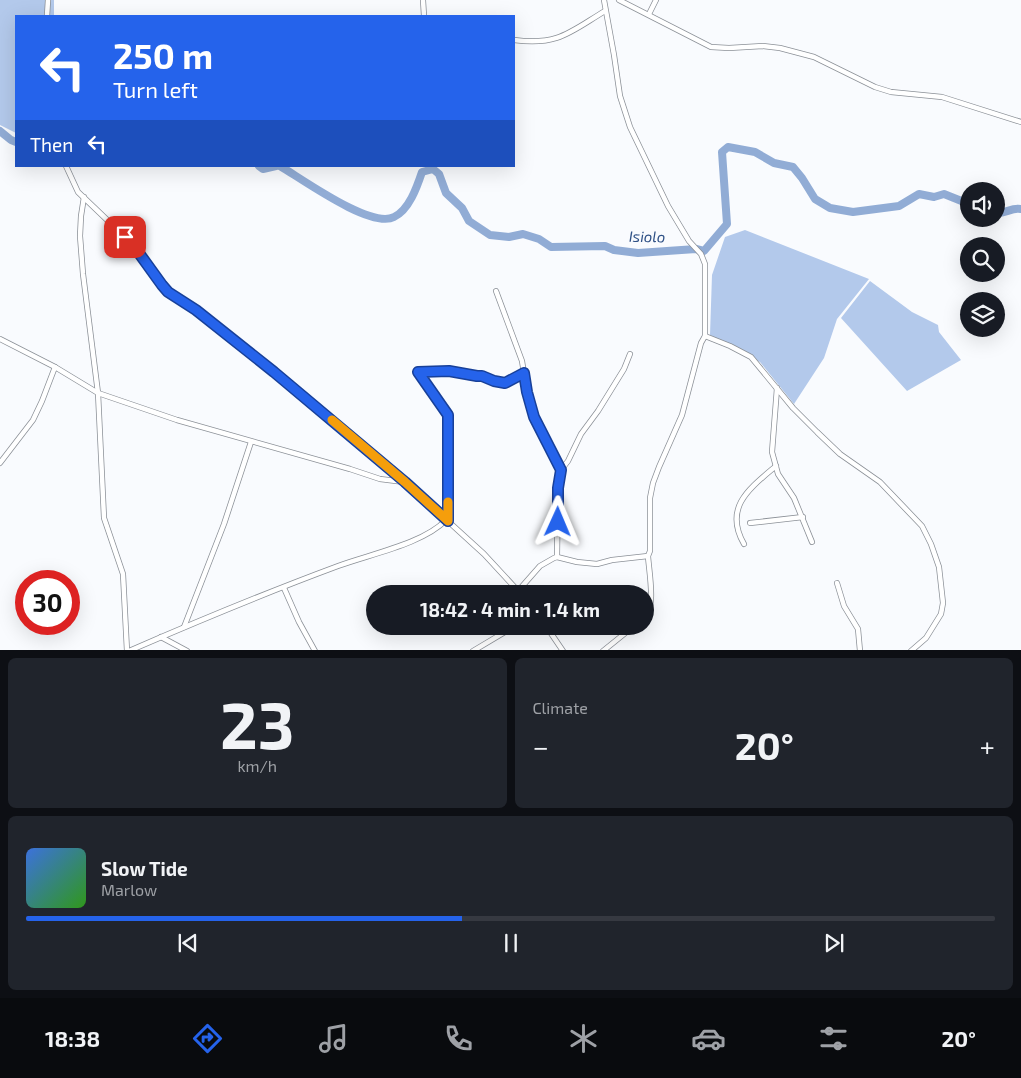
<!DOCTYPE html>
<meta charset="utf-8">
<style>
body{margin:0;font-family:"Exo 2",sans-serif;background:#20242c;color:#f1f3f6;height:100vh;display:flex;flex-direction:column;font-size:19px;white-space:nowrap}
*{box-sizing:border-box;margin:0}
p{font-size:16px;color:#9ea1a6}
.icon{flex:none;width:28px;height:28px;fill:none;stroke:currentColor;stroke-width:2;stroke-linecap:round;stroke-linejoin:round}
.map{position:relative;height:650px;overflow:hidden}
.details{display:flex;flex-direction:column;gap:8px;padding:8px;background:#0d0f14;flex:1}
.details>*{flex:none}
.hud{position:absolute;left:15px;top:15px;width:500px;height:152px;border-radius:0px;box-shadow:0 5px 20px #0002;background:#2563eb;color:#fff;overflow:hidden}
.fabs{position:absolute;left:960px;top:182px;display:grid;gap:10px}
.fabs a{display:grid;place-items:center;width:45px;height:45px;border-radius:50%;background:#171b24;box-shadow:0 5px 20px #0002;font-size:25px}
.speed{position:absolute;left:15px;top:570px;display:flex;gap:10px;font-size:25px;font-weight:700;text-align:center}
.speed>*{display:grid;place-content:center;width:65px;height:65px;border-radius:50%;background:#171b24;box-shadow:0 5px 20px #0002;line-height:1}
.speed .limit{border:8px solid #d22;background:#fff;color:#111}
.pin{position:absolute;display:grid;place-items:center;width:42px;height:42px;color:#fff;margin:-21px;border-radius:10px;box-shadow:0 2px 8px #0006}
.me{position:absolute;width:55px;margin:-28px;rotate:1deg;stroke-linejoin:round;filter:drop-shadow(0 0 4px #0008)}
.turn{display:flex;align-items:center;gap:18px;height:105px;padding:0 15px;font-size:22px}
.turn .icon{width:65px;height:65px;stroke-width:2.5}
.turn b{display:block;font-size:35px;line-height:42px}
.then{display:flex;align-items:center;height:48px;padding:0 15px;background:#0003;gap:10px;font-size:19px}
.big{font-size:38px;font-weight:700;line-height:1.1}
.details .tile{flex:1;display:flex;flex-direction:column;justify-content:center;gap:8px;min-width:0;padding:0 18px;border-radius:8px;background:#20242c}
.details .dial{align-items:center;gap:0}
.dial b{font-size:65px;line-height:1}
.song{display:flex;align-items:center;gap:15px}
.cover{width:60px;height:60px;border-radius:8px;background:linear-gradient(135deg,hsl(220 70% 55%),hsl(110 70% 35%))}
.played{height:5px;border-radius:2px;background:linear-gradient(90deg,#2563eb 45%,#363941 45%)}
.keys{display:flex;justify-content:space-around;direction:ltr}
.heat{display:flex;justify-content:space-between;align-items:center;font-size:28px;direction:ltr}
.details .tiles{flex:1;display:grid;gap:8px;grid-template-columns:1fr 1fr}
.tile:last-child{grid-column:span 2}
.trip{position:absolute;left:366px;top:585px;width:288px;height:50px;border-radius:25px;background:#171b24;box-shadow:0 5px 20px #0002;font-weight:700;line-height:50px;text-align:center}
.dock{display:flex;height:80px;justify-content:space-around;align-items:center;background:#090b0e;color:#9ea1a6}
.dock .icon{width:35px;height:35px}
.dock .selected{color:#2563eb}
.dock b{font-size:22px;color:#f1f3f6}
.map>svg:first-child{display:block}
.green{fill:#b3c9eb}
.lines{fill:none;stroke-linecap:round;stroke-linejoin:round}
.river{stroke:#91acd5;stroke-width:8}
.minor-casing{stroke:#8b9097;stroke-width:6}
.minor{stroke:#fff;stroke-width:4.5}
.route-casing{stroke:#184099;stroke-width:12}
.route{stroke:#2563eb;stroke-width:9}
.slow{stroke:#f59e0b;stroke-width:9}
.labels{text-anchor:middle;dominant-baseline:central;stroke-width:4;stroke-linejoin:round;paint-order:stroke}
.water-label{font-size:15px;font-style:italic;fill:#2f5186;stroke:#f9fbfe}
</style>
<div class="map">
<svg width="1021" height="651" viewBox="0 0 1021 651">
<rect width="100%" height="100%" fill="#f9fbfe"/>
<g class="green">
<polygon points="0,0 54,0 54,16 16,16 16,133 0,125"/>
<polygon points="745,230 869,279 837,319 824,358 794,404 760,362 710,335 712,275 725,237"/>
<polygon points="870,281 912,312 938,325 939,332 961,360 907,391 841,318"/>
</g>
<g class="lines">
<g class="river">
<polyline points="0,131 11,140 16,142"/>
<polyline points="259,166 263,169 276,166"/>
<path d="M280 166C302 179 371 229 394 217 409 210 417 187 422 172L433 169 439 174 446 193 462 208 469 221 490 235 509 237 523 234 539 239 551 247 605 246 614 250 638 253 696 249 704 251 727 224 722 152 728 147 755 152 774 163 793 167 802 178 815 199 830 208 853 212 899 206 919 194 934 197 944 194 969 204"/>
<path d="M996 213C1005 214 1012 207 1021 209"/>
</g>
<g class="minor-casing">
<g id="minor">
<polyline points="423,0 424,16"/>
<path d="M604 0 614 55 620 96 630 127 668 206 689 241 701 254 705 264V336L701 343 682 415 659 467 653 483 650 498V551L648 556C649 572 656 607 645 618"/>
<polyline points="619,0 711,47 729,48 763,46 780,48 814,57 875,87 891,92 942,97 1021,122"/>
<polyline points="649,14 656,0"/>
<polyline points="47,16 48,0"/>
<path d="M514 40C558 46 570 32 605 11"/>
<polyline points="66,166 78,192 125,237 136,249 162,285 169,292 196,310 274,372 405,482 484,554 521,594"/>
<polyline points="84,197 81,216 80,236 83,274 98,393 104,518 123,574 127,651"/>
<polyline points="496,291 522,361 527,392 534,417 561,470"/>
<polyline points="705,336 730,346 751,357 793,408 817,432 840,454 880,482 922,526 931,544 939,567 943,603 941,614 926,638 911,651"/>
<polyline points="0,339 55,367"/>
<polyline points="777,388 772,452 778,474 794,498 812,542"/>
<polyline points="0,463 33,420 42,401 55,367 98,393 177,420 350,469 380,479 404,482"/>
<path d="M448 521V415L418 371H449L477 377C487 374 496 385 506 383 511 381 519 375 524 373"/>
<polyline points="750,523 803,517"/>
<path d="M744 544C723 507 750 488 776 466"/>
<polyline points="557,557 558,488 561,470 568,461 581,434 598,411 624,369 630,354"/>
<polyline points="837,583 844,606 858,629 860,651"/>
<polyline points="284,588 299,622 315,651"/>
<polyline points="518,591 540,566 554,558 557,557 577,562 597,564 612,560 648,556"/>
<polyline points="546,626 563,651"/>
<polyline points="184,627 224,524 251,442"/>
<polyline points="161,637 187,651"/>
<path d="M129 651C198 621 268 592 338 566 370 554 423 544 446 520"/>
<polyline points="473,651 515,626"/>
<polyline points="603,651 634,626"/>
</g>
</g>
<use href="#minor" class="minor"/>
</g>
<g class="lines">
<g class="route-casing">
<polyline id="route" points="125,237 136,249 162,285 168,292 196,310 274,372 405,482 448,521 448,415 418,372 449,371 477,376 482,376 494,381 505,383 524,373 527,392 534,417 561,470 558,488 558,522"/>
</g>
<use href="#route" class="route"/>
<polyline class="slow" points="332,420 405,482 448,521 448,502"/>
</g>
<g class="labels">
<g class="water-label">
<text transform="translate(647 236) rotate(1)">Isiolo</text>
</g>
</g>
</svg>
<div class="fabs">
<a><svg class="icon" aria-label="sound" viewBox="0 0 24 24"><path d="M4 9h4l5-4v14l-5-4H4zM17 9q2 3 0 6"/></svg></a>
<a><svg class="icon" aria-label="search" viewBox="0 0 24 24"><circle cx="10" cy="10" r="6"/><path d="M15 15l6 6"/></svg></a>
<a><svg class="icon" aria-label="layers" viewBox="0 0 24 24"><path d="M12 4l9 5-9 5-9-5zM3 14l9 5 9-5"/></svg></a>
</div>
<div class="speed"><div class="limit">30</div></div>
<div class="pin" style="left:125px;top:237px;background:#d93025"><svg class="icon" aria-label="arrive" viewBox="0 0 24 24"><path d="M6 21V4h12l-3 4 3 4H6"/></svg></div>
<svg class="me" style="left:558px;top:522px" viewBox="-20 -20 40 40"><path d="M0-17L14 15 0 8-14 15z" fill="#2563eb" stroke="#fff" stroke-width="4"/></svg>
<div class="trip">18:42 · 4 min · 1.4 km</div>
<div class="hud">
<div class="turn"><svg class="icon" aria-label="left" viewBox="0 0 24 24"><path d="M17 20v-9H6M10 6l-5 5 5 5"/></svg><div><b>250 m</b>Turn left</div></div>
<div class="then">Then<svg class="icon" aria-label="left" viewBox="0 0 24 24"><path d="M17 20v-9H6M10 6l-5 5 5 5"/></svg></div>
</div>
</div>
<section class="details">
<div class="tiles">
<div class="tile dial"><b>23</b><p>km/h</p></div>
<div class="tile"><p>Climate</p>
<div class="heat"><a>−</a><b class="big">20°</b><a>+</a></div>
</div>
<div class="tile">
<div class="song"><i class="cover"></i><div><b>Slow Tide</b><p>Marlow</p></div></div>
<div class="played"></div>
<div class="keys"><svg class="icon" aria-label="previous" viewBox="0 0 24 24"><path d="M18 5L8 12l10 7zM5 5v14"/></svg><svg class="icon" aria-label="pause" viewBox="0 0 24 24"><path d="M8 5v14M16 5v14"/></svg><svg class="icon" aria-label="next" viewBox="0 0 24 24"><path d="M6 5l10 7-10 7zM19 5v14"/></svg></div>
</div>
</div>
</section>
<nav class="dock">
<b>18:38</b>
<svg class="icon selected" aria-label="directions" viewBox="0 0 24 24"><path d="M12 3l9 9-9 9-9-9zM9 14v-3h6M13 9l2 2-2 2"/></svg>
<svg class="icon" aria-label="music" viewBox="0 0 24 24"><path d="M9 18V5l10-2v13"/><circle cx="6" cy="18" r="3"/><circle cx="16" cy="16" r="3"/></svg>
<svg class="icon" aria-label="phone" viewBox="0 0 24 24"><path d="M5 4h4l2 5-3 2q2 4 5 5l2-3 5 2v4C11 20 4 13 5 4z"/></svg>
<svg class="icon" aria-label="climate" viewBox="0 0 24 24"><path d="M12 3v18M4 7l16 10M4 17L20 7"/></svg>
<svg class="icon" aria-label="car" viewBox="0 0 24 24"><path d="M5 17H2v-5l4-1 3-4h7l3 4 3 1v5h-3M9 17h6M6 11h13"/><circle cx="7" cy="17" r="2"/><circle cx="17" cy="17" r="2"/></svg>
<svg class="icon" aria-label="filters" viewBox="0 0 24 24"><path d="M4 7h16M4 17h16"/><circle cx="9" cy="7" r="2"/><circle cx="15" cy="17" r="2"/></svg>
<b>20°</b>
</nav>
